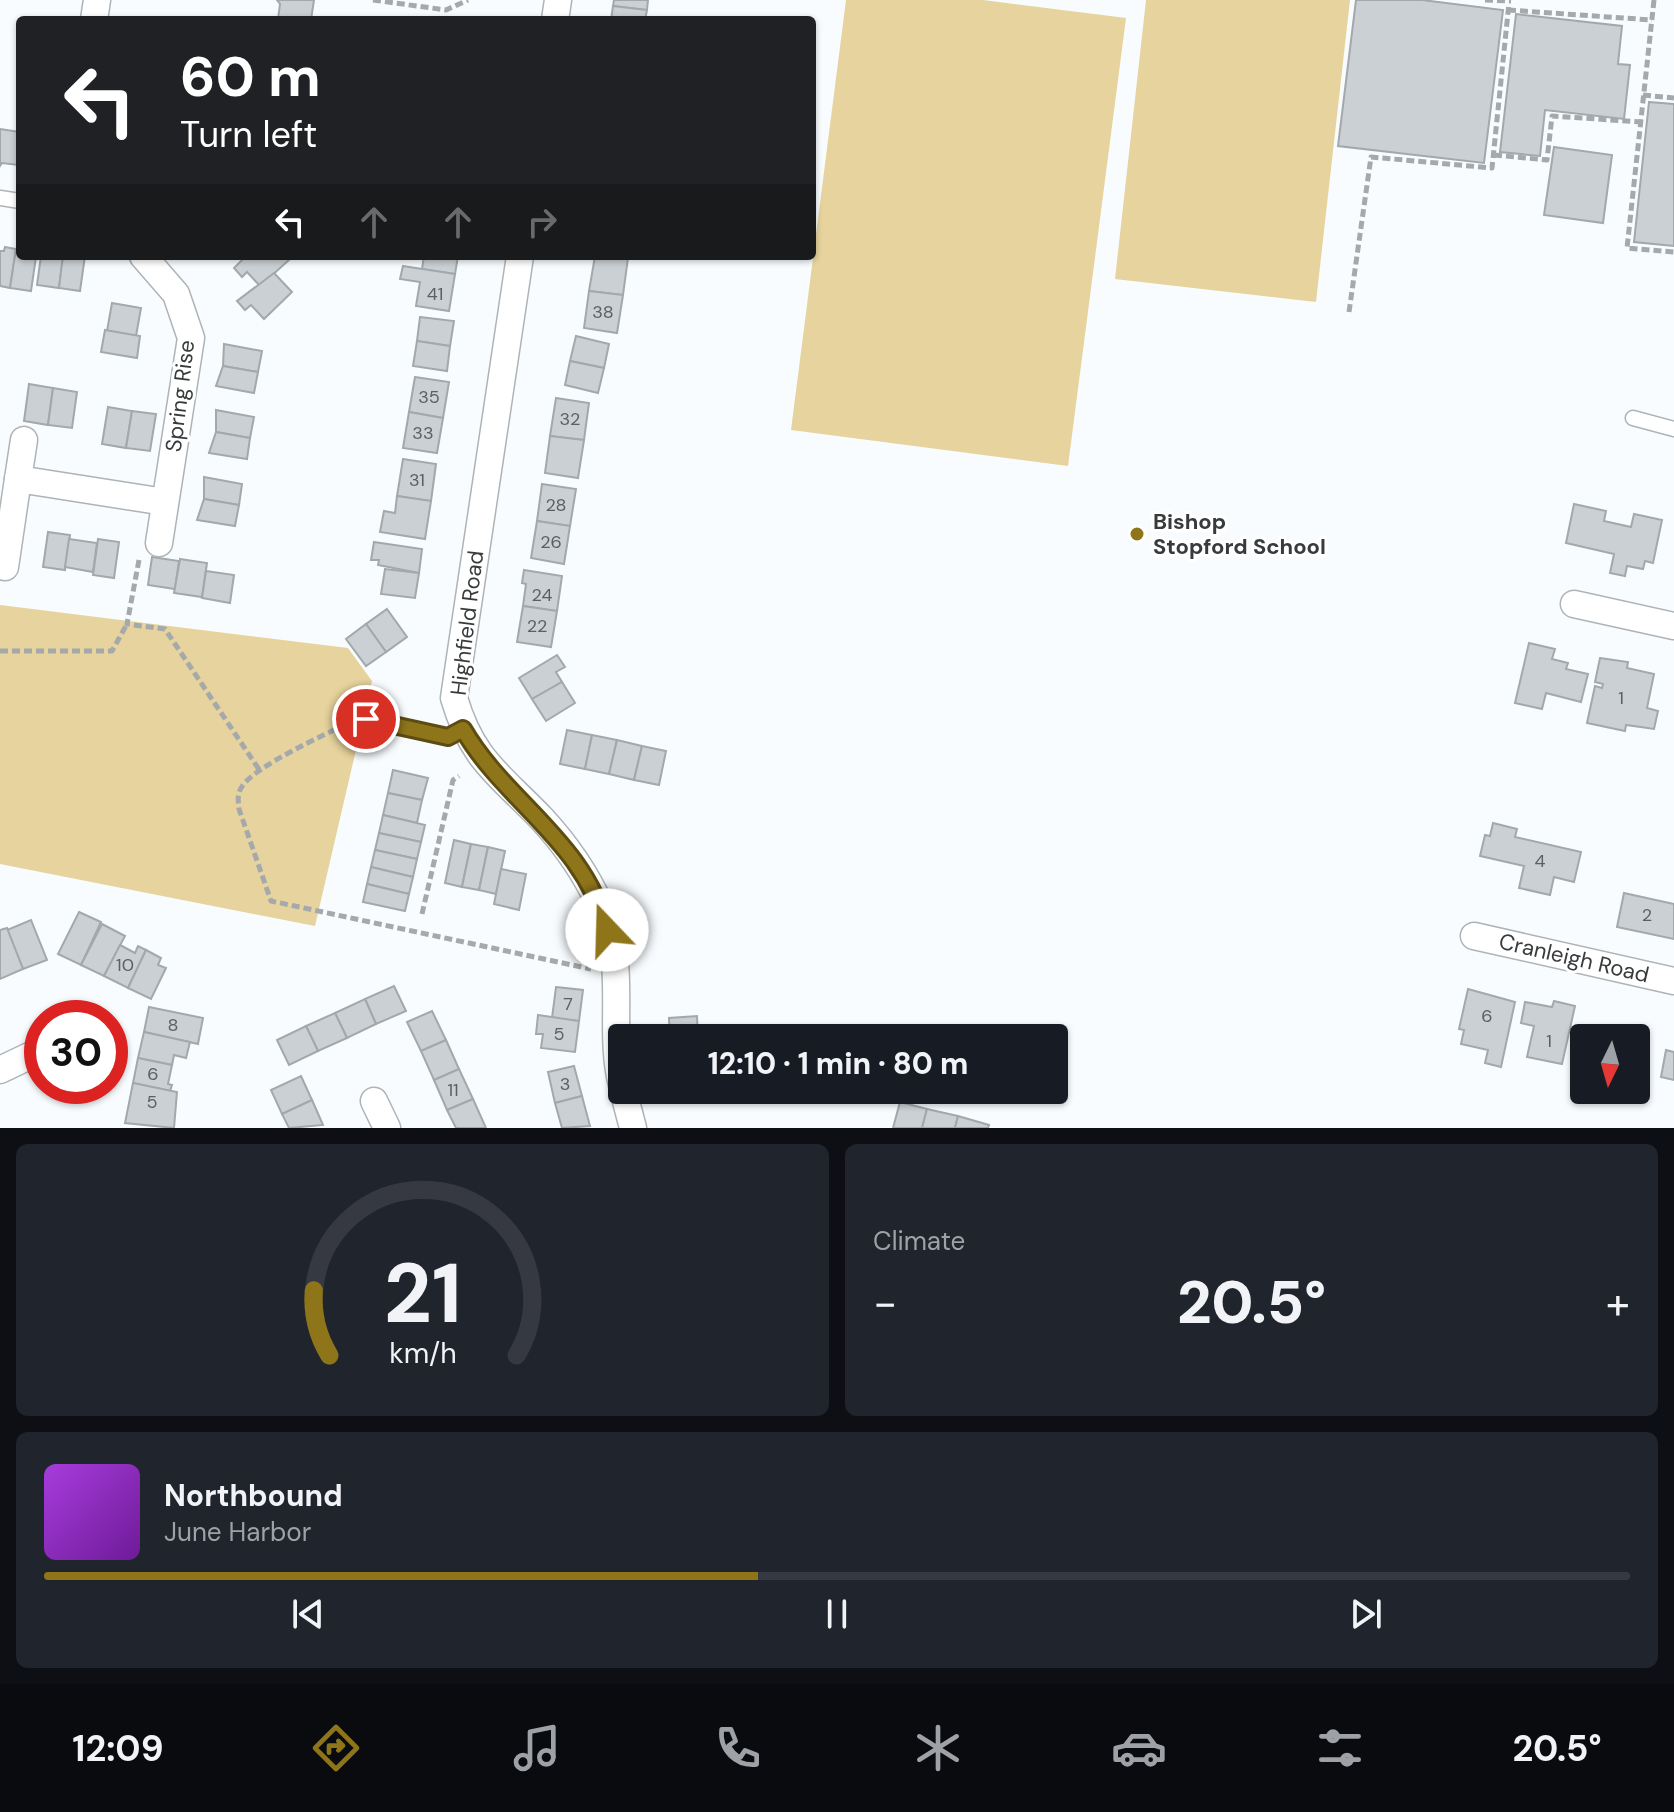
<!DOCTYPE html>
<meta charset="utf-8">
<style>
body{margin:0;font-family:"DM Sans",sans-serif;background:#20242c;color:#f1f3f6;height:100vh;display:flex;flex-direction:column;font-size:30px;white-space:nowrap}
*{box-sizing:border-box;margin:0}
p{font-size:26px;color:#9ea1a6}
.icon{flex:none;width:44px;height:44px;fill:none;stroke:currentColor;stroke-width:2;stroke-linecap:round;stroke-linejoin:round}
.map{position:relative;height:1128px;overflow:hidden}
.side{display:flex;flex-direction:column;gap:16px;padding:16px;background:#0d0f14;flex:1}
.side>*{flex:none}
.banner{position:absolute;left:16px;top:16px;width:800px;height:244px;border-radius:8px;box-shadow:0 2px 6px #0004;background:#202124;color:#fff;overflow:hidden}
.needle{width:52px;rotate:185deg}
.controls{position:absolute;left:1570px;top:1024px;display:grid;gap:16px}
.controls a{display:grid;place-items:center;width:80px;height:80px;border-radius:8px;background:#171b24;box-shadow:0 2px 6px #0004;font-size:40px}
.speed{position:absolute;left:24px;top:1000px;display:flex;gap:16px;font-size:40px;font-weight:700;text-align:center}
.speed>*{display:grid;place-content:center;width:104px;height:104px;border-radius:50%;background:#171b24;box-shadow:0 2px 6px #0004;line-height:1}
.speed .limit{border:12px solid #d22;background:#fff;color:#111}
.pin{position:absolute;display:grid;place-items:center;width:68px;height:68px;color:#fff;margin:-34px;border:4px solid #fff;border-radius:50%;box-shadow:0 2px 8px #0007}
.me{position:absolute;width:88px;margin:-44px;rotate:339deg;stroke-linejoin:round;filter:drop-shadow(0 0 6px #0008)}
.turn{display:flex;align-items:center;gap:28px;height:168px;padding:0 32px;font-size:36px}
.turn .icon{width:104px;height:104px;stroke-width:2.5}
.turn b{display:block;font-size:56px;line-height:68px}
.lanes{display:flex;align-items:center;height:76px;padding:0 32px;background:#0003;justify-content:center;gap:40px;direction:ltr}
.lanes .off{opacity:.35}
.big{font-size:60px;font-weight:800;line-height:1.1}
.side .widget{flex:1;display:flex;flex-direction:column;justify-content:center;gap:12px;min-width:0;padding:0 28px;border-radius:12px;background:#20242c}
.side .dial{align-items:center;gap:0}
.dial svg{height:208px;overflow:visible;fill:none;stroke:#363941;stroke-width:7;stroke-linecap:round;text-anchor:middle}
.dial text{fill:#f1f3f6;stroke:none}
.song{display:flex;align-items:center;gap:24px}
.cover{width:96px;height:96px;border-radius:12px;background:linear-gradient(135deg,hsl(280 70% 55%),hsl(280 70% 35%))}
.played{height:8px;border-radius:4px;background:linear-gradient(90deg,#8f751a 45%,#363941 45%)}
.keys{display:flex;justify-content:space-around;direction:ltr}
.heat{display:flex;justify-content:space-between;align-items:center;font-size:44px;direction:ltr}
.side .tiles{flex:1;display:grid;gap:16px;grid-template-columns:1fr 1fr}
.widget:last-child{grid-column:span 2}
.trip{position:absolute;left:608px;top:1024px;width:460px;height:80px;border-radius:8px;background:#171b24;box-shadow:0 2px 6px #0004;font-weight:800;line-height:80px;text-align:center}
.dock{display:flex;height:128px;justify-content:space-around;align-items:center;background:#090b0e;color:#9ea1a6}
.dock .icon{width:56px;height:56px}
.dock .on{color:#8f751a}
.dock b{font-size:36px;color:#f1f3f6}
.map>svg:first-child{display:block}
.green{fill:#e6d39d}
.building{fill:#cad0d4;stroke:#a2a8ab;stroke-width:2}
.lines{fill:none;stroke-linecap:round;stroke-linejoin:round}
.lane-casing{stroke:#adb4b7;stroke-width:17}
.street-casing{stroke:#adb4b7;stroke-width:29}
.path{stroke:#a6a9ab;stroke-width:5;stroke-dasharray:8 4;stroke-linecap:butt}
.lane{stroke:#fff;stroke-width:14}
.street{stroke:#fff;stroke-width:26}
.route-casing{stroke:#5d4c11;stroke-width:20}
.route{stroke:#8f751a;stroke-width:14}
.poi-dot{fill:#8f751a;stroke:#fff;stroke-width:3}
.labels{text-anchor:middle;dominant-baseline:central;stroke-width:6;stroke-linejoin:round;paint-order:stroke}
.number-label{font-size:18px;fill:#5c6062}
.street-label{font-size:22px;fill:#383b3c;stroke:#fff}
.poi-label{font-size:22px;font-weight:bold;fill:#383b3c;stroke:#fff;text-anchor:start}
</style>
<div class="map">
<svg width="1674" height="1128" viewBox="0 0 1674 1128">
<rect width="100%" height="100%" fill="#f8fcfe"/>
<g class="green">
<polygon points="846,0 983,0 1126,18 1068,466 791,430"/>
<polygon points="1146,0 1350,0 1316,302 1115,279"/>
<polygon points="0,605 348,648 372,681 315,926 0,864"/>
</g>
<g class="building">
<polygon points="277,0 314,0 311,20 278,19 280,4"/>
<polygon points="614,0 648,0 647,10 613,6"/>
<polygon points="1356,0 1422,0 1503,10 1484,163 1338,146"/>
<polygon points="613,6 647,10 645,20 611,20"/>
<polygon points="1516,14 1622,26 1618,64 1630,65 1624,119 1545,110 1540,156 1500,152"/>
<polygon points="1649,102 1674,104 1674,246 1634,242"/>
<polygon points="0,129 20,132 18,165 2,163 0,166"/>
<polygon points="1554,147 1612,155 1603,223 1544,215"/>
<polygon points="5,247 16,249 10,288 0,286 0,251 4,251"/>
<polygon points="16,249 20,250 20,256 36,257 31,291 10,288"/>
<polygon points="41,256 63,256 59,288 37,285"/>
<polygon points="63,256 85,256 80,291 59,288"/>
<polygon points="246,256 285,256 289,260 260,286 247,272 242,277 234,268"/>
<polygon points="424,256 458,256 455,274 422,269"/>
<polygon points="595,256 628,258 623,295 589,291"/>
<polygon points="403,266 455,274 449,311 416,306 420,282 400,279"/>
<polygon points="274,273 292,292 264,319 251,305 245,310 237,301"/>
<polygon points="589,291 623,295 617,333 584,328"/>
<polygon points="112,303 141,308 136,336 107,331"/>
<polygon points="420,317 454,321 450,346 417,341"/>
<polygon points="105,330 140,336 137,358 101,352"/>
<polygon points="576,336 609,344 604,368 570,361"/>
<polygon points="417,341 450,346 447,371 413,366"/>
<polygon points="224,344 262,351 258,372 223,366"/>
<polygon points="570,361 604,368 598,393 565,385"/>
<polygon points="223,366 258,372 254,393 216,386"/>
<polygon points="415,377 449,382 443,418 409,412"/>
<polygon points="29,384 53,388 48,425 24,421"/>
<polygon points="53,388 77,392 72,428 48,425"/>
<polygon points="556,398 589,403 584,440 550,436"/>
<polygon points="108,407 132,411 126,448 102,444"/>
<polygon points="216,410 254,417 250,438 216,432"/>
<polygon points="132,411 156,414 150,451 126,448"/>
<polygon points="409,412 443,418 437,453 403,448"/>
<polygon points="216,432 250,438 247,459 209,453"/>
<polygon points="550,436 584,440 578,478 545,473"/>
<polygon points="403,459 436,464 431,501 397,496"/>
<polygon points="204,477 242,484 239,505 204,499"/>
<polygon points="542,484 576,489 570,526 537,521"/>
<polygon points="397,496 431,501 425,539 380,532 384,511 395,513"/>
<polygon points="204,499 239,505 235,526 197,520"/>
<polygon points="1574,504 1606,511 1604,521 1631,527 1634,514 1662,520 1653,563 1645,561 1643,569 1627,566 1625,576 1610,573 1614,554 1566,543"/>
<polygon points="537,521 570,526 564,564 531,558"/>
<polygon points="48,532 70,535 65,570 43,567"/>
<polygon points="69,539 97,543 93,572 65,567"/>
<polygon points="98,539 119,542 114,578 93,575"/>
<polygon points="374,542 422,549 419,573 378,565 379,560 371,560"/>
<polygon points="152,557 179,561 175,589 148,585"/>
<polygon points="180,559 207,563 202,597 174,593"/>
<polygon points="385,569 419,573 415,598 381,594"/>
<polygon points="524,570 562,576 557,611 523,606 526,584 522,583"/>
<polygon points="206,571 234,575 230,603 202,598"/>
<polygon points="523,606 557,611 551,647 517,642"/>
<polygon points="387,609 407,637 386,652 366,624"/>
<polygon points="366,624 386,652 366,666 346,639"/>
<polygon points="1529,643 1555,649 1552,659 1568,663 1566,669 1588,674 1581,702 1546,693 1542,709 1515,703"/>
<polygon points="557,655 565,667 556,672 562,682 532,699 519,678"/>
<polygon points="1600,658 1628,662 1627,668 1654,674 1647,708 1658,711 1654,729 1626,725 1625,731 1587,723 1595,686 1602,688 1603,684 1595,682"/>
<polygon points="562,682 575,703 546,721 532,699"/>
<polygon points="567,730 592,735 585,769 560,764"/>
<polygon points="592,735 617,740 609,774 585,769"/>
<polygon points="617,740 642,746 634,780 609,774"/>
<polygon points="642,746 666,751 659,785 634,780"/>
<polygon points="393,770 428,778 422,800 388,793"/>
<polygon points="388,793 422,800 417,823 383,815"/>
<polygon points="383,815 425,825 421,842 379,833"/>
<polygon points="1493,823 1517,829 1515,837 1581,852 1574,882 1554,877 1550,895 1519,888 1524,866 1480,856 1485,835 1490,836"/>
<polygon points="379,833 421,842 417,859 375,850"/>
<polygon points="454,840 471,844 462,887 445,883"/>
<polygon points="471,844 488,847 479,890 462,887"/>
<polygon points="488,847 505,851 496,894 479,890"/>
<polygon points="375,850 417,859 413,877 371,867"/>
<polygon points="371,867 413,877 409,894 367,884"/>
<polygon points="501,869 526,874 519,910 494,904"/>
<polygon points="367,884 409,894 405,911 363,902"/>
<polygon points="1624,893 1674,904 1674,939 1617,927"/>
<polygon points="79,912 101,922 81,965 58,954"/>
<polygon points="31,920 47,960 23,969 7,930"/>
<polygon points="102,924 125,936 104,976 81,965"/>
<polygon points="7,928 23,969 0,979 0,930"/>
<polygon points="120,945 135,953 138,946 146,950 128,988 104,976"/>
<polygon points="146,950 161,958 158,965 166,968 151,999 128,988"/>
<polygon points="394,986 406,1011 376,1024 365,999"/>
<polygon points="556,987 583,990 579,1021 552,1018"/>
<polygon points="1468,989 1515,1002 1501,1067 1485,1063 1488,1050 1461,1044 1464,1030 1459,1029"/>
<polygon points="365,999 376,1024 347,1038 335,1013"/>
<polygon points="1554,1001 1575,1006 1562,1064 1527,1057 1534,1026 1521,1023 1525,1002 1552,1007"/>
<polygon points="149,1007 203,1018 198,1044 144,1032"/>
<polygon points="432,1011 446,1040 421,1051 407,1022"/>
<polygon points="335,1013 347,1038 318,1051 306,1026"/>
<polygon points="538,1015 579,1021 575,1052 541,1048 543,1034 536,1034"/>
<polygon points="697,1016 698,1038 670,1038 669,1018"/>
<polygon points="306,1026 318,1051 289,1065 277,1040"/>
<polygon points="144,1032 190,1042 186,1058 174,1055 172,1065 138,1058"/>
<polygon points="446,1040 459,1069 434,1080 421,1051"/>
<polygon points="1666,1050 1674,1052 1674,1080 1661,1077"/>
<polygon points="138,1058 172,1065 168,1084 172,1085 170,1091 133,1083"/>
<polygon points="574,1066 582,1096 555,1103 548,1072"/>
<polygon points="459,1069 473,1099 447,1110 434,1080"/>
<polygon points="301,1076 312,1100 282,1114 271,1090"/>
<polygon points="133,1083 177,1092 174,1128 125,1123"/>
<polygon points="582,1096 590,1126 562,1128 555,1103"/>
<polygon points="473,1099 486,1128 456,1128 447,1110"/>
<polygon points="312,1100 323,1125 289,1128 282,1114"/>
<polygon points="900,1102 927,1109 922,1128 893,1128"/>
<polygon points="927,1109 958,1116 955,1128 922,1128"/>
<polygon points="958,1116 989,1125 988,1128 955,1128"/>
</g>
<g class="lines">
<g class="lane-casing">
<g id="lane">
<polyline points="0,198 20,201"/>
<polyline points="1633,418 1674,429"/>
<polyline points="366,719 448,737 463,729"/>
</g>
</g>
<g class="street-casing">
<g id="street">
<polyline points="94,20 97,0"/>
<polyline points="555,20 558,0"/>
<polyline points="143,256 176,294 191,338 159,543"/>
<path d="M520 256 454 698C472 760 500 775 542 819 565 844 586 874 600 905 629 965 607 1027 622 1085"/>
<polyline points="18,479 24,440"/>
<polyline points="5,567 18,479 165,502"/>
<polyline points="1574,604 1674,626"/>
<polyline points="1474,936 1674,981"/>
<polyline points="0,1070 42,1050"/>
<polyline points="623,1090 633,1128"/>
<polyline points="374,1101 387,1128"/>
</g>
</g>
<g class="path">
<polyline points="373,0 446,10 468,0"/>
<polyline points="1485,0 1511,1"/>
<polyline points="1654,0 1627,248 1674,252"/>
<polyline points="1508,10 1652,20"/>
<polyline points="1643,95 1674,98"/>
<polyline points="1494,155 1547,160 1552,116 1641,122"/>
<polyline points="1349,312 1371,157 1492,168 1509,3"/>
<polyline points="139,560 127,624 165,629 260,771"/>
<polyline points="0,651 112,651 127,624"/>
<path d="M346 724C322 736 258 765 243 785 237 793 238 799 239 809L271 901 591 969"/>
<polyline points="422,914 453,780 459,776"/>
</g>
<use href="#lane" class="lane"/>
<use href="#street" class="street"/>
</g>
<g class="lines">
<g class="route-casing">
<path id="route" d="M366 719 448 737 463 729C505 802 585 841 607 930"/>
</g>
<use href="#route" class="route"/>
</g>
<circle class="poi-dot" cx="1137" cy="534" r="8"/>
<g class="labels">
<g class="number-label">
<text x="435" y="294">41</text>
<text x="603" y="312">38</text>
<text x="429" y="397">35</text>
<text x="570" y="419">32</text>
<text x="423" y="433">33</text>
<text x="417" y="480">31</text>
<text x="556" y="505">28</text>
<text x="551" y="542">26</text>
<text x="542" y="595">24</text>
<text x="537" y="626">22</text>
<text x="1621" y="698">1</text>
<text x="1540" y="861">4</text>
<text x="1647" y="915">2</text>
<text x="125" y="965">10</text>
<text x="568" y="1004">7</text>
<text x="1487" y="1016">6</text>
<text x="173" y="1025">8</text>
<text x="559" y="1034">5</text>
<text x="1549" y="1041">1</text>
<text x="153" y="1074">6</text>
<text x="565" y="1084">3</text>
<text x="453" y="1090">11</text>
<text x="152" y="1102">5</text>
</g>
<g class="street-label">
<text transform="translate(180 396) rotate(-83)">Spring Rise</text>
<text transform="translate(467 623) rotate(-83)">Highfield Road</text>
<text transform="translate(1574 958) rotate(13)">Cranleigh Road</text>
</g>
<g class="poi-label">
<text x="1153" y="521">Bishop<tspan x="1153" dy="25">Stopford School</tspan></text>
</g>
</g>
</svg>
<div class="controls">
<a><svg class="needle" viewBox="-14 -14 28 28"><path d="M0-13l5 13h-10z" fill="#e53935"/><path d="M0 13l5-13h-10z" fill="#9ea1a6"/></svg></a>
</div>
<div class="speed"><div class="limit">30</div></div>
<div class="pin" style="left:366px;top:719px;background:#d93025"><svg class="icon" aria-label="arrive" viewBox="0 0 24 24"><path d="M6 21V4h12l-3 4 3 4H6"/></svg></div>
<svg class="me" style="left:607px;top:930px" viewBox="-20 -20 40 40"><circle r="19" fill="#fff"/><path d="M0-13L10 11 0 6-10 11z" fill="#8f751a"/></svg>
<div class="trip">12:10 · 1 min · 80 m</div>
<div class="banner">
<div class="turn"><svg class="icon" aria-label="left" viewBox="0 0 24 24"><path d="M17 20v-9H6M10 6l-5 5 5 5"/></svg><div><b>60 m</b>Turn left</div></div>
<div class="lanes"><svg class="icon" aria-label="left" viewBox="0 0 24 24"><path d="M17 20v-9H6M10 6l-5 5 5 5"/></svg><svg class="icon off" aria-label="ahead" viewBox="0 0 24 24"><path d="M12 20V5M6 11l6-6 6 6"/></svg><svg class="icon off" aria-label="ahead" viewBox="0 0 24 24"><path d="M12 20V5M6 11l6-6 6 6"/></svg><svg class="icon off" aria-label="right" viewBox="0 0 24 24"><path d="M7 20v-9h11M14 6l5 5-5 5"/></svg></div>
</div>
</div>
<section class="side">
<div class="tiles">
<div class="widget dial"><svg viewBox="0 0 100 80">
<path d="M14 69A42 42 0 1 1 86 69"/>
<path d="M14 69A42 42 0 0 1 8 44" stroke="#8f751a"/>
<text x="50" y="56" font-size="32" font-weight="700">21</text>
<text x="50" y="72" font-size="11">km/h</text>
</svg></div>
<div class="widget"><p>Climate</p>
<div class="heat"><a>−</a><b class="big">20.5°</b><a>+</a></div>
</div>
<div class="widget">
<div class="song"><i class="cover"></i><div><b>Northbound</b><p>June Harbor</p></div></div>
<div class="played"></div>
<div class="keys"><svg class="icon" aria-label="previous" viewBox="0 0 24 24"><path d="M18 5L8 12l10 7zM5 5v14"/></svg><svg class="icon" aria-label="pause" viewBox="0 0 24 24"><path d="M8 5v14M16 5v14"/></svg><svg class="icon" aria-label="next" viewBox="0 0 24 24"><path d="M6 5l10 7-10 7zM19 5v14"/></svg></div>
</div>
</div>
</section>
<nav class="dock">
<b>12:09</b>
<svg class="icon on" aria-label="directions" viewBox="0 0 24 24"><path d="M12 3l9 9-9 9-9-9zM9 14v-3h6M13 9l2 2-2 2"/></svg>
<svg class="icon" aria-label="music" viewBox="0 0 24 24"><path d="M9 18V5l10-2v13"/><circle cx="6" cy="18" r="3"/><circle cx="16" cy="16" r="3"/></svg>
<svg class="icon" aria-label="phone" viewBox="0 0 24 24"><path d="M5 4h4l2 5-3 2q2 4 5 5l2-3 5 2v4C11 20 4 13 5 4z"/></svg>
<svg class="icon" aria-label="climate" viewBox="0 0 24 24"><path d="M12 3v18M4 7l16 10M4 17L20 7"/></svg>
<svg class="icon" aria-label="car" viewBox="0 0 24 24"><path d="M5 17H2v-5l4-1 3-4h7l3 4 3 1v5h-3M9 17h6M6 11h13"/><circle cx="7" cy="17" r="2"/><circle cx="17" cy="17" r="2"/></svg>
<svg class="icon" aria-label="filters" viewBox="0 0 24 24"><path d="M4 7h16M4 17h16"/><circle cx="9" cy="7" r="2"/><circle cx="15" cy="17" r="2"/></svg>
<b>20.5°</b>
</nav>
